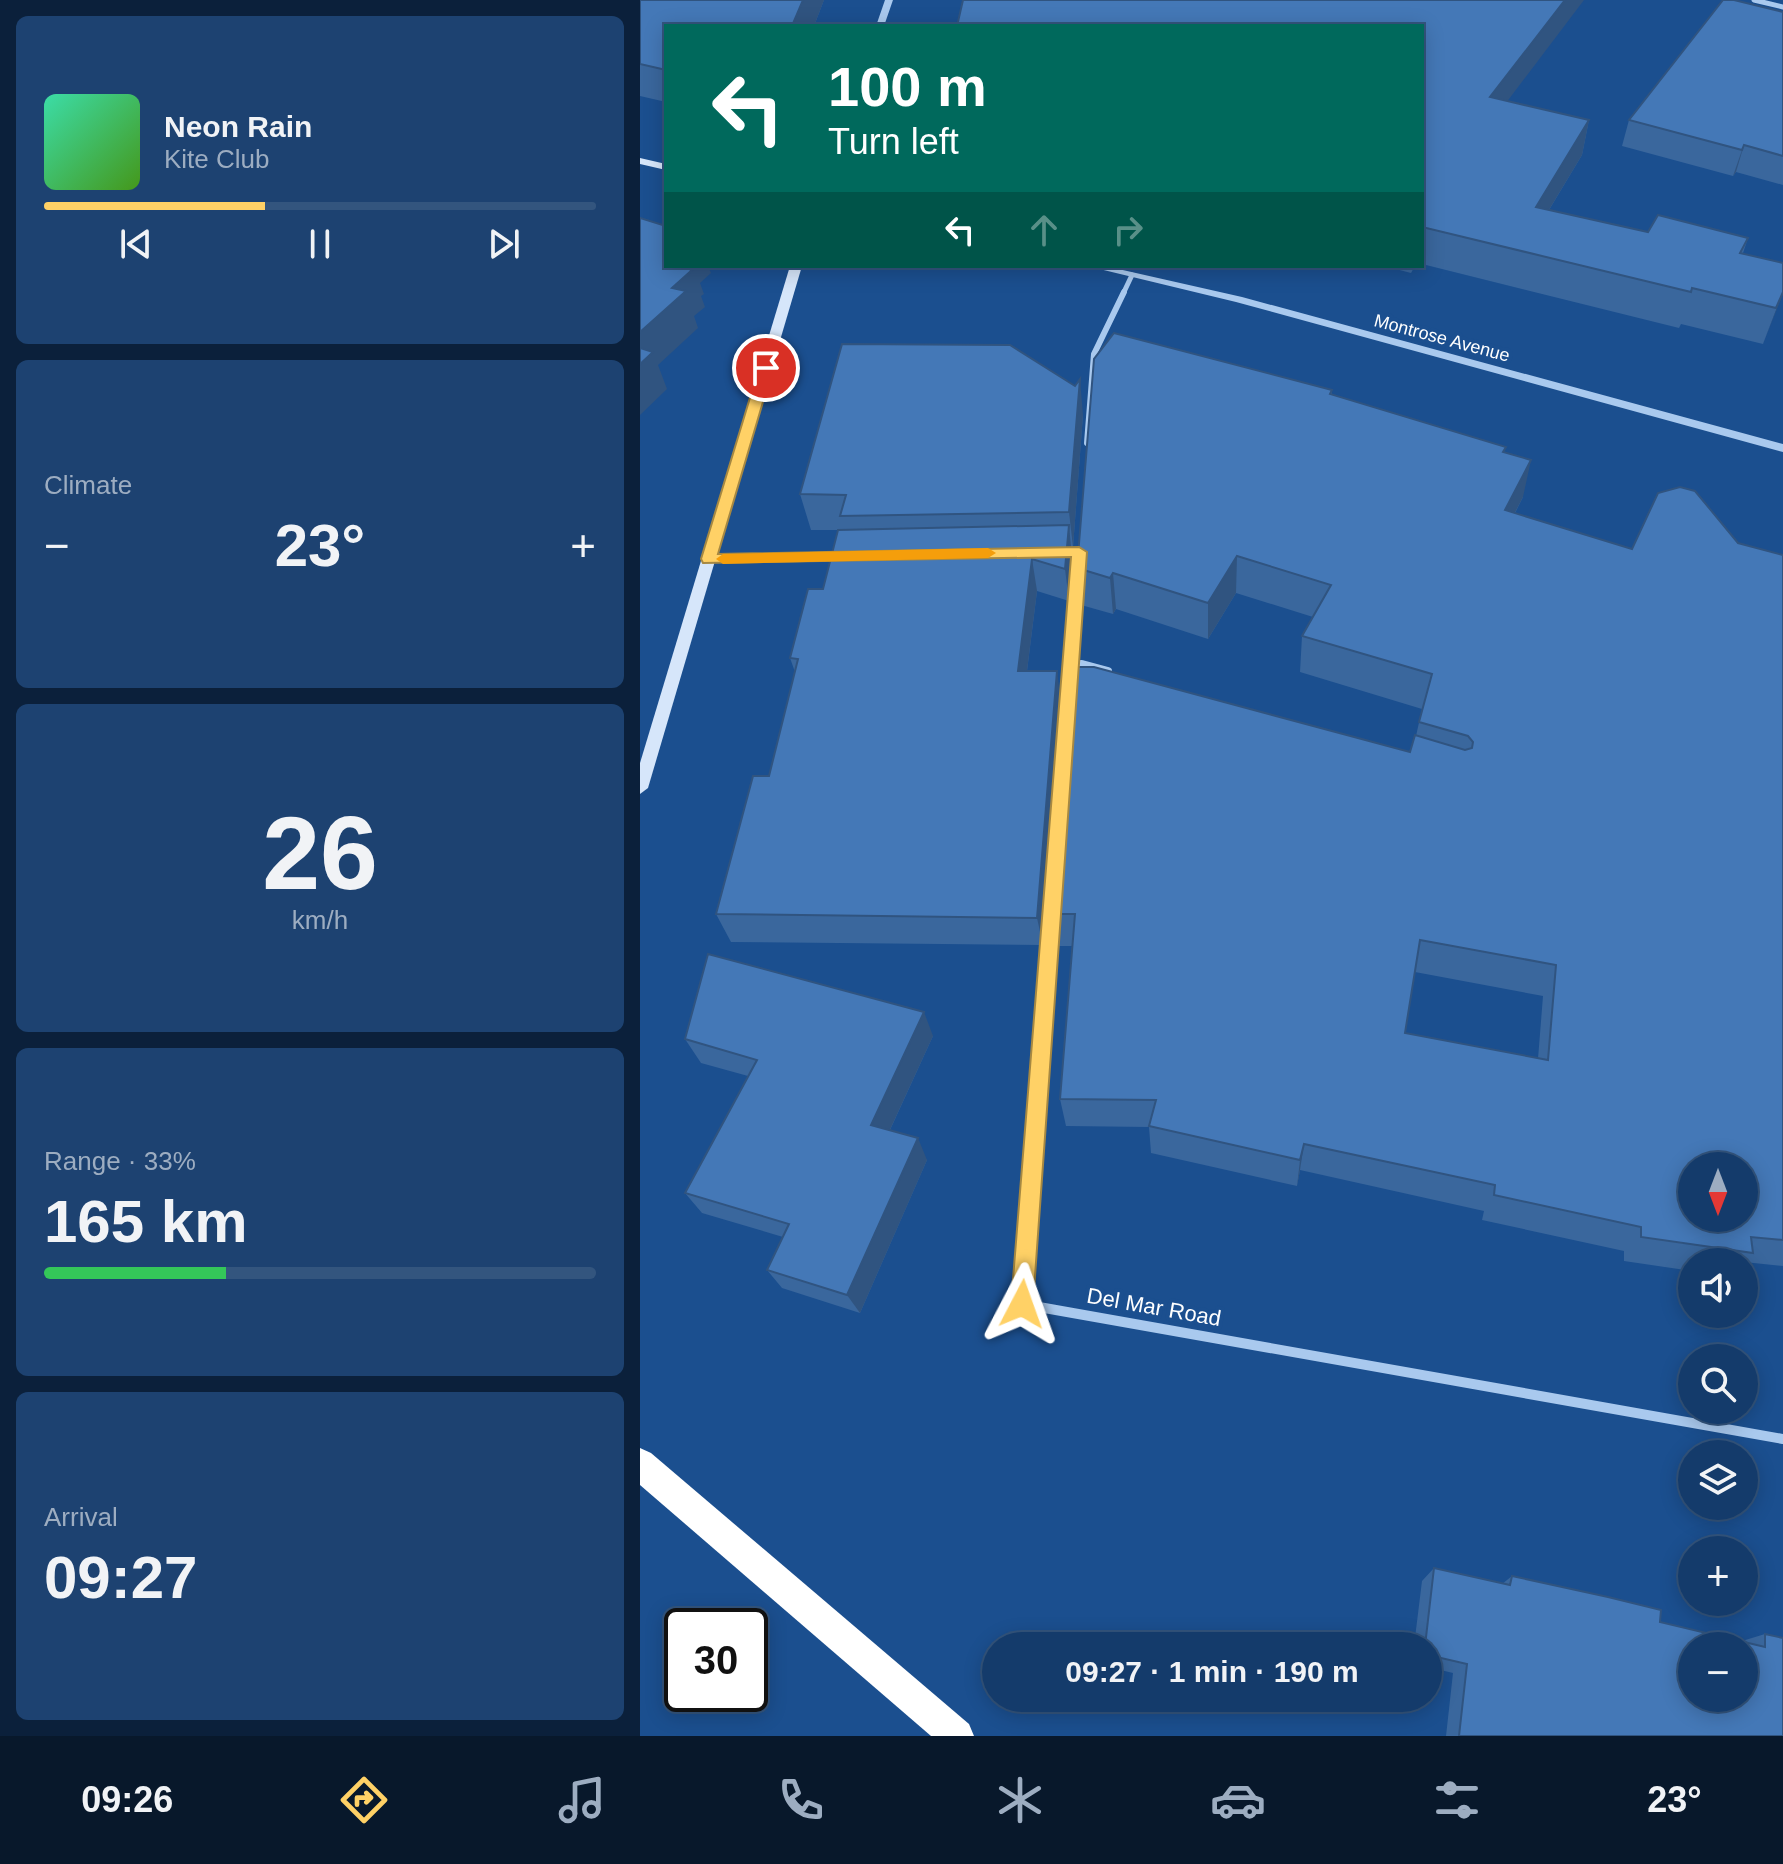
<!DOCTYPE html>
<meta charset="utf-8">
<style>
body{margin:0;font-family:Helvetica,sans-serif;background:#1d4271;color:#f1f3f6;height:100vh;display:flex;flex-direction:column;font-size:30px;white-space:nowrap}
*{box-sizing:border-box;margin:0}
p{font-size:26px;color:#9dadc1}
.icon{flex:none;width:44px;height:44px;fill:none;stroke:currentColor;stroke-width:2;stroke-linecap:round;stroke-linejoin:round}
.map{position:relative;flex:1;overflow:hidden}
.details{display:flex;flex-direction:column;gap:16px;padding:16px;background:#0b203b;width:640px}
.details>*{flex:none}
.banner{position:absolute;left:24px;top:24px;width:760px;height:244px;border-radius:0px;box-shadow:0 4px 20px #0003,0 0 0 2px #33557e;background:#00695c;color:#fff;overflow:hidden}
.needle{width:52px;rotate:180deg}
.controls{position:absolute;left:1038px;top:1152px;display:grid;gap:16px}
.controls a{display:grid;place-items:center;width:80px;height:80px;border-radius:50%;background:#143b6b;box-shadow:0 4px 20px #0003,0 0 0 2px #33557e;font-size:40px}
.speed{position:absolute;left:24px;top:1608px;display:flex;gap:16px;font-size:40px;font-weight:700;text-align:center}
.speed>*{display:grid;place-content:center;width:104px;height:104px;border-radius:50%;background:#143b6b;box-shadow:0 4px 20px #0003,0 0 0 2px #33557e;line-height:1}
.speed .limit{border:4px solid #111;border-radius:12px;background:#fff;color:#111}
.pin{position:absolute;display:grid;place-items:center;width:68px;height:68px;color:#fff;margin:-34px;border:4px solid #fff;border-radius:50%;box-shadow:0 2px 8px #0007}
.me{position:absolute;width:88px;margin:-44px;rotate:4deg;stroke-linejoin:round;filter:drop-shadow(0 0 6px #0008)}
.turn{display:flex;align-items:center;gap:28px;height:168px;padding:0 32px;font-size:36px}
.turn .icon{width:104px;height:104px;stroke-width:2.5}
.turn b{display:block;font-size:56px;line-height:68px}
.lanes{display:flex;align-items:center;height:76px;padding:0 32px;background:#0003;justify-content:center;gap:40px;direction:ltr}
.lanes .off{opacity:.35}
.big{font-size:60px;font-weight:600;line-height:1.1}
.details .card{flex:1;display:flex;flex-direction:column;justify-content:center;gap:12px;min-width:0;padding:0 28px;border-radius:12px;background:#1d4271}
.details .dial{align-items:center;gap:0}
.dial b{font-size:104px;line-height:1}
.song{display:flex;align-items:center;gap:24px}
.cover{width:96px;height:96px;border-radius:12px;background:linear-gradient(135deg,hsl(160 70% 55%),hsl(100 70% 35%))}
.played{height:8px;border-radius:4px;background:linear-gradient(90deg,#ffd166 40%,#33557e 40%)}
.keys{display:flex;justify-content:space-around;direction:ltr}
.heat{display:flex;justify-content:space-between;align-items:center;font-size:44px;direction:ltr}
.charge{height:12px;border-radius:6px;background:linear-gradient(90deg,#34c759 33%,#33557e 0)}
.trip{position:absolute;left:342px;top:1632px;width:460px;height:80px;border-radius:40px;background:#143b6b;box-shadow:0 4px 20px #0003,0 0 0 2px #33557e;font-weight:600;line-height:80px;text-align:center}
.dock{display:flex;height:128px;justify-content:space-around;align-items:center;background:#08182b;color:#9dadc1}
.dock .icon{width:56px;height:56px}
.dock .current{color:#ffd166}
.dock b{font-size:36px;color:#f1f3f6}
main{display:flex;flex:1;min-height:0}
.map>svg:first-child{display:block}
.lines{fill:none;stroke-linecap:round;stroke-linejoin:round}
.service{stroke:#a9c9ee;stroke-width:5}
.minor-far3{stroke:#a9c9ee;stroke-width:5}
.minor-far2{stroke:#a9c9ee;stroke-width:6}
.minor-far1{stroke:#a9c9ee;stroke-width:8}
.minor{stroke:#a9c9ee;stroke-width:10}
.tertiary{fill:#a9c9ee;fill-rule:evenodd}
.secondary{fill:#d6e6fa;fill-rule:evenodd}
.motorway{fill:#fff;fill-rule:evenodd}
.wall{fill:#3a679d;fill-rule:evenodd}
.shaded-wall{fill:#305480}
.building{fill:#4478b7;stroke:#305480;stroke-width:2;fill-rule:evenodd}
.route{fill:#ffd166;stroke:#a68842;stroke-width:2}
.slow{fill:#f59e0b}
.labels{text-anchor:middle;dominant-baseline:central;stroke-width:8;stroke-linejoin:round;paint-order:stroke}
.far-street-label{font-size:18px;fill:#fff;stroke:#1b4f8f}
.street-label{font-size:22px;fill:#fff;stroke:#1b4f8f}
</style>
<main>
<section class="details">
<div class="card">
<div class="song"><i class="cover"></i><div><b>Neon Rain</b><p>Kite Club</p></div></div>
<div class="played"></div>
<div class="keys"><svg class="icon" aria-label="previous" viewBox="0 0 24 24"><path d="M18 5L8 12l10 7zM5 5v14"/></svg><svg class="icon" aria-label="pause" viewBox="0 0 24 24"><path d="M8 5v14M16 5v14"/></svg><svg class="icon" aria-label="next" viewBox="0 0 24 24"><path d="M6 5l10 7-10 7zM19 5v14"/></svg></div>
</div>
<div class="card"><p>Climate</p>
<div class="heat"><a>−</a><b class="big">23°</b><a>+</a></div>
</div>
<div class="card dial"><b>26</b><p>km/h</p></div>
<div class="card"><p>Range · 33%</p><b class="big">165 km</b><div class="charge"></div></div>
<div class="card"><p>Arrival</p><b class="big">09:27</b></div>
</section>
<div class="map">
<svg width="1143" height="1736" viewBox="0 0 1143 1736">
<rect width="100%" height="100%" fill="#1b4f8f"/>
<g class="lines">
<polyline class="service" points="71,559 200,556"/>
<g class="minor-far3">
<polyline points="1114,0 1143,7"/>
<polyline points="483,294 492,275"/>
</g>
<g class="minor-far2">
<polyline points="447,443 454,354 484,292"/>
<polyline points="430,660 449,666"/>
<polyline points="430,666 438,564"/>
</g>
<g class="minor-far1">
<polyline points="442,664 468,671"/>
<polyline points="414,873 430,664"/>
<polyline points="395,1138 412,907"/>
</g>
<polyline class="minor" points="395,1136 382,1304 1143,1439"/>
<g class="tertiary">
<polygon points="245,0 253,0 244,26 236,26"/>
<polygon points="447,266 465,266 602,297 1143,444 1143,452 596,302"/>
</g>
<g class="secondary">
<polygon points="0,158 26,164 26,170 0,164"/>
<polygon points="150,266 162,266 8,788 0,794 0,763"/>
</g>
<polygon class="motorway" points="0,1448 11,1453 329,1724 334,1736 291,1736 0,1485"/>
</g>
<g class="wall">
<polygon points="0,0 184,0 174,26 26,26 26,102 0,96"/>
<polygon points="1143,12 1143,185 1096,172 1093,176 982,146 989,120"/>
<polygon points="782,26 868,101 949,120 942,155 909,210 1008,232 1108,238 1103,253 1143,292 1123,344 1041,324 1039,328 782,264"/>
<polygon points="744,266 775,266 771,273"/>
<path d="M692 390V395L865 452 883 497 875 513 992 549 1098 543 1143 555V1266L1104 1262H1052V1271L984 1261V1251L842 1220 844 1211 660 1170 657 1186 511 1153 509 1127 426 1126 420 1099 432 946H417L411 914 770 752 776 736 782 709 660 672 662 636 673 617 596 593 568 639 476 609 473 614 441 605 437 568ZM775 972 903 996 898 1059 765 1033Z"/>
<polygon points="443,415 433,547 431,547 432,558 429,601 397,591 387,671 421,703 403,945 91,942 76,914 129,776 155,672 150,658 183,589 198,530 171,530 160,494"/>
<polygon points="293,1036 250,1130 287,1160 220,1313 142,1288 127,1270 143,1237 62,1213 45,1193 108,1076 61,1063 45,1039"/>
<polygon points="794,1568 862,1584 872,1576 1020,1622 1102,1641 1125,1634 1143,1736 806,1736 813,1673 788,1667 788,1646 774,1646 782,1581"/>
</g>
<g class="shaded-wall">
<polygon points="163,0 184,0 174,26 152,26"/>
<polygon points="925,0 944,0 844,132 850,97"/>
<polygon points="949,120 942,155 889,243 896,207"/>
<polygon points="1104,145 1096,172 1093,176 1102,150"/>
<polygon points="41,266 68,266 71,273 60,283 64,294 61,296 65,307 54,316 58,328 18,365 27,389 0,415 0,332"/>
<polygon points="1143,292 1143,294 1123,344"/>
<polygon points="440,379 443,415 433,547 429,512"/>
<polygon points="891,460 883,497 857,547 865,510"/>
<polygon points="429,525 432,558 429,601 425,569"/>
<polygon points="597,556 596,593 568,639 568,603"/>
<polygon points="392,559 397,591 383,702 378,671"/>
<polygon points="473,573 476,609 473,614 470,578"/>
<polygon points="417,671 421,703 403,945 397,918"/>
<polygon points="284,1012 293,1036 242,1147 231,1125"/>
<polygon points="278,1138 287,1160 220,1313 207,1295"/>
<polygon points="664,1144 660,1170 657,1186 660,1160"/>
</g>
<g class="building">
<polygon points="0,0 163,0 152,26 26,26 26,70 0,64"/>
<polygon points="323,0 925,0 850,97 949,120 896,207 1008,232 1018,215 1108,238 1100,253 1143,263 1143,292 1136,308 1052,288 1051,292 782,227 782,26 317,26"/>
<polygon points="1083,0 1094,0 1143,12 1143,156 1104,145 1102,150 989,120"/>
<polygon points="0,218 26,226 26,266 41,266 52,270 32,288 46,291 0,332"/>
<path d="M474 333 692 390 690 394 866 447 863 452 891 460 865 510 992 549 1018 493 1040 487 1055 491 1098 543 1143 555V1240L1111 1237 1113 1253 1001 1237V1227L854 1195 855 1185 664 1144 660 1160 509 1126 516 1100 420 1099 435 914H411L431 667H454L770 752 775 735 825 750 832 748 833 742 828 736 779 722 792 674 662 636 691 585 597 556 568 603 473 573 470 578 437 568 454 359ZM780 940 916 965 908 1060 765 1033ZM1052 1166H1104V1218H1052Z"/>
<polygon points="202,344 370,345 435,386 440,379 429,512 200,516 206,495 160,494"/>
<polygon points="0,348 13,352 0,364"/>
<polygon points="429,525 425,569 392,559 378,671 417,671 397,918 76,914 113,776 129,776 158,659 150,658 168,589 183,589 198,530"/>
<polygon points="68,954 284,1012 231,1125 278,1138 207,1295 127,1270 149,1224 45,1193 117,1060 45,1039"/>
<path d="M794 1568 870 1585 872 1576 968 1597 1021 1610 1020 1622 1125 1647V1634L1143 1638V1736H819L827 1664 788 1655V1646H785ZM1052 1646H1104V1698H1052Z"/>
</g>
<polygon class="route" points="126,363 133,368 78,554 439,547 447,552 393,1304 390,1312 382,1316 374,1312 371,1304 431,557 63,563 61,559 119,368"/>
<polygon class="slow" points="348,548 356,553 348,558 83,564 76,559 83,554"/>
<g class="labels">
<g class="far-street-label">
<text transform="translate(802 338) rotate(15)">Montrose Avenue</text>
</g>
<g class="street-label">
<text transform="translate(514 1307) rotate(10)">Del Mar Road</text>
</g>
</g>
</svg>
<div class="controls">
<a><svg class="needle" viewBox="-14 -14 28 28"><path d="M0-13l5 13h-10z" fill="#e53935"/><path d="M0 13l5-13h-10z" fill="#9dadc1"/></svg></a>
<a><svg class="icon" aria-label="sound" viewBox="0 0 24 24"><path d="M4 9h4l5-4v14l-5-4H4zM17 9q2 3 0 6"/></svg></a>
<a><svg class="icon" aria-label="search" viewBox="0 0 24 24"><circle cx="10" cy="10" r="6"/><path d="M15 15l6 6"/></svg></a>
<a><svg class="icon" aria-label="layers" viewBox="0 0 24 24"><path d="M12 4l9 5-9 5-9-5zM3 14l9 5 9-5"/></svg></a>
<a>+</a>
<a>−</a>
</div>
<div class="speed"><div class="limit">30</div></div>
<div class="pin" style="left:126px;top:368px;background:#d93025"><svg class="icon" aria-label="arrive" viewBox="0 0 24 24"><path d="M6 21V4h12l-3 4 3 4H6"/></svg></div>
<svg class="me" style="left:382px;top:1304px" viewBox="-20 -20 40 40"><path d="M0-17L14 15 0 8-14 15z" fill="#ffd166" stroke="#fff" stroke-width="4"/></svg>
<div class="trip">09:27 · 1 min · 190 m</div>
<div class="banner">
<div class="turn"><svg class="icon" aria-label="left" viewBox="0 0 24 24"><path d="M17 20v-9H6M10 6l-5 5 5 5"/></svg><div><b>100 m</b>Turn left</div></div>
<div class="lanes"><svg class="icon" aria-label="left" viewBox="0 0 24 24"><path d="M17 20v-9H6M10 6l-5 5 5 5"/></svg><svg class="icon off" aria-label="ahead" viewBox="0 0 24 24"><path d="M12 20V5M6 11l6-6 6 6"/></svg><svg class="icon off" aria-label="right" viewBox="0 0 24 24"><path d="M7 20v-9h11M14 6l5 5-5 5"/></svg></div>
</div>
</div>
</main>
<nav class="dock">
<b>09:26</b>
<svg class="icon current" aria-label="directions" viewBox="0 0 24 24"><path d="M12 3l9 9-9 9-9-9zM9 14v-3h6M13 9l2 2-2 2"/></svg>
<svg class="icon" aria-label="music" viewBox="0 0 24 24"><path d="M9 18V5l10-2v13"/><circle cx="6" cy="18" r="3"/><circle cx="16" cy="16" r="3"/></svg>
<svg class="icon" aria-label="phone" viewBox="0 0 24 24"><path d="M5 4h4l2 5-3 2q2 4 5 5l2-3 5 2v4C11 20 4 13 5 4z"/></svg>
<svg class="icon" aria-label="climate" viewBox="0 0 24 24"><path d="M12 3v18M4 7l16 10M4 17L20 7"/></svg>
<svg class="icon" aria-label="car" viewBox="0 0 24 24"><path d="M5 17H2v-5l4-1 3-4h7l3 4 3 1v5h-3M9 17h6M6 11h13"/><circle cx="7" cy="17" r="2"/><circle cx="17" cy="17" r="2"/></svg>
<svg class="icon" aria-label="filters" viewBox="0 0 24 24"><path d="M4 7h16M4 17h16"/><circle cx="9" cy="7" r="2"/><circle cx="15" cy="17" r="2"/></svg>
<b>23°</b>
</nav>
